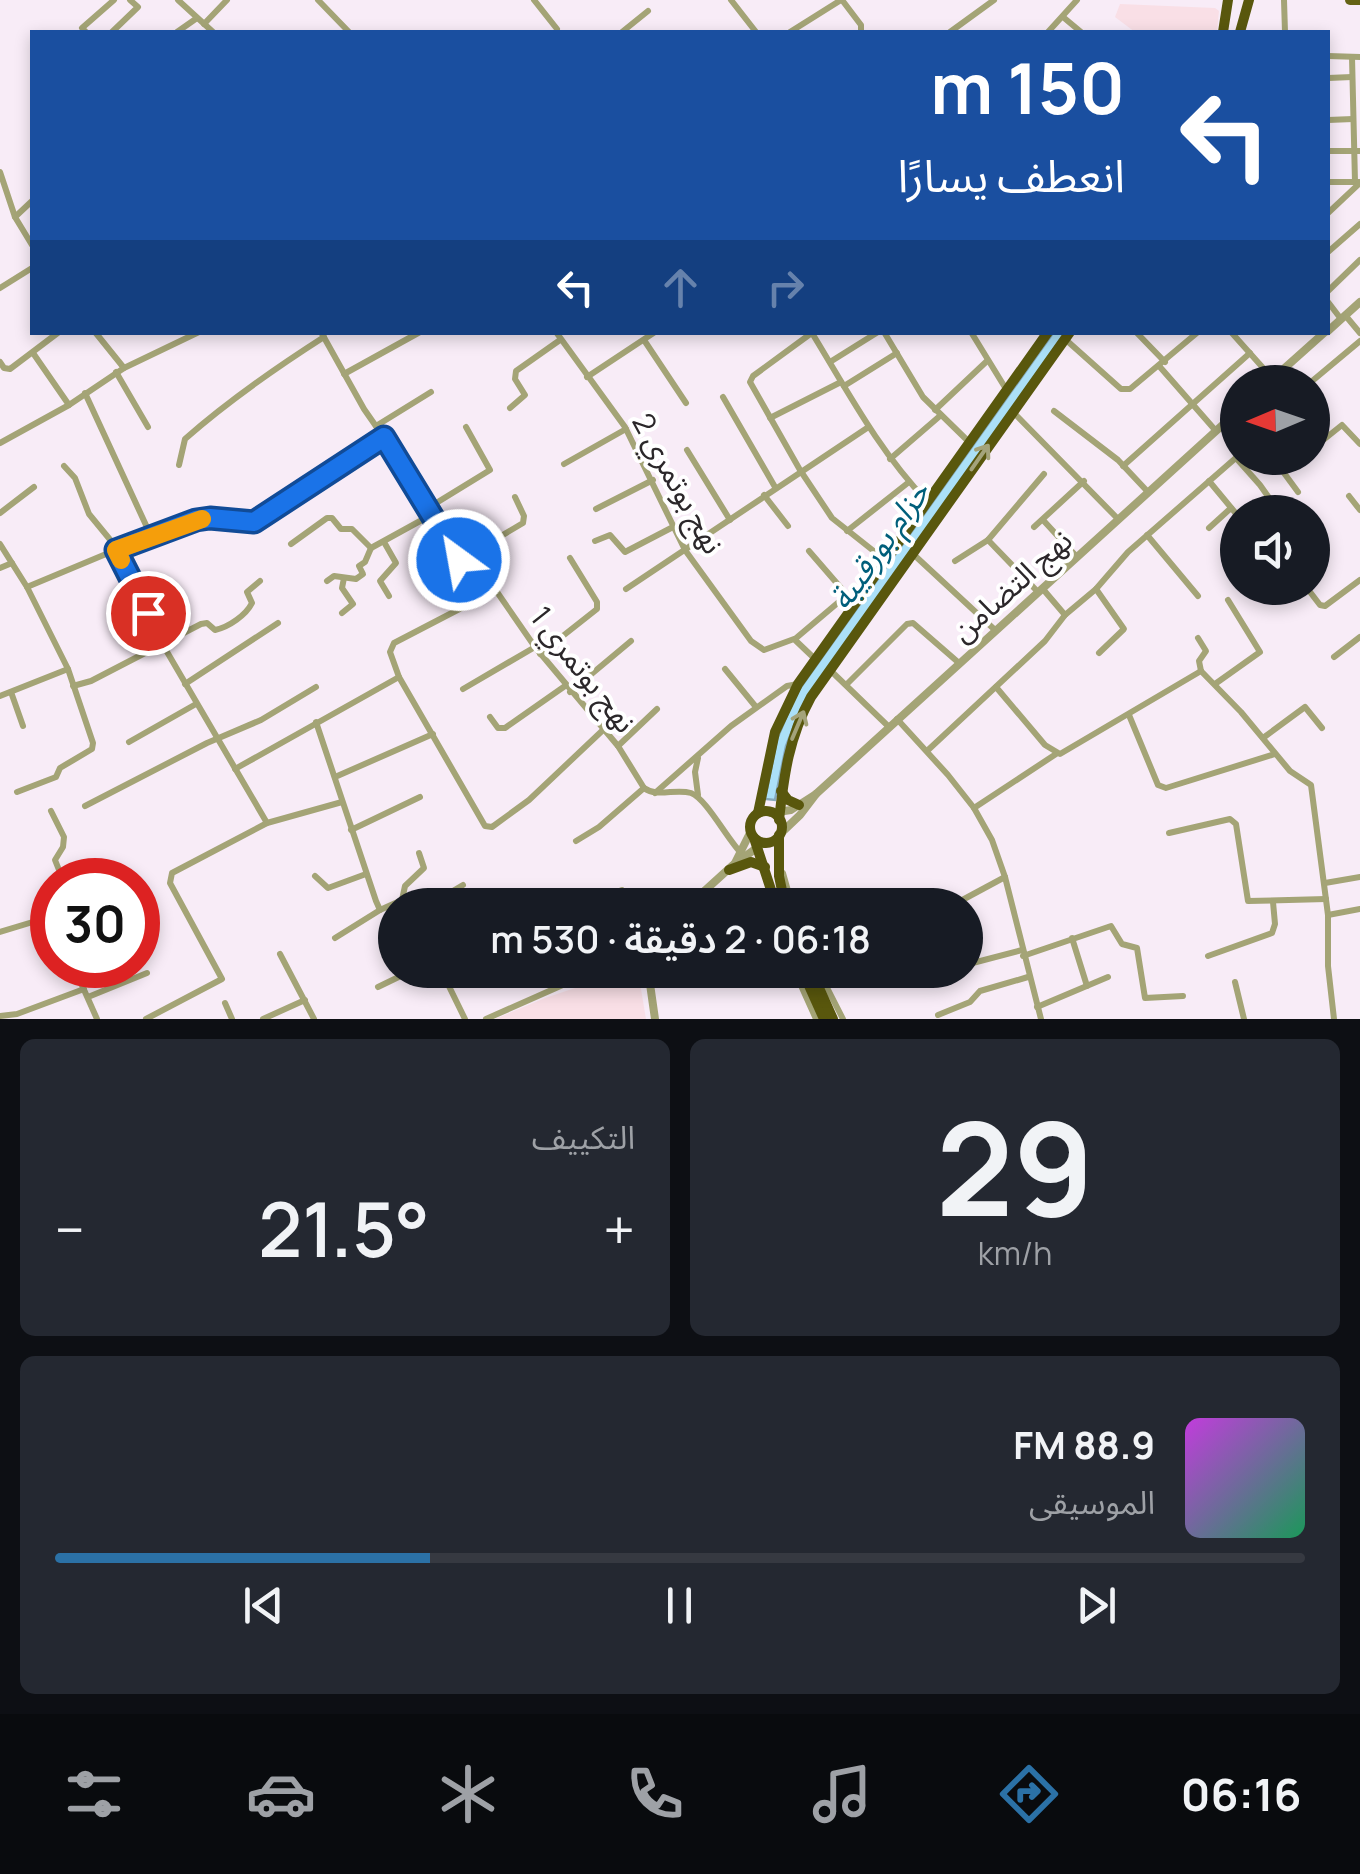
<!DOCTYPE html>
<html lang="ar">
<meta charset="utf-8">
<style>
body{margin:0;font-family:Manrope,"Noto Sans Arabic",sans-serif;background:#242831;color:#f1f3f6;direction:rtl;height:100vh;display:flex;flex-direction:column;font-size:38px;white-space:nowrap}
*{box-sizing:border-box;margin:0}
p{font-size:32px;color:#9ea1a6}
.icon{flex:none;width:55px;height:55px;fill:none;stroke:currentColor;stroke-width:2;stroke-linecap:round;stroke-linejoin:round}
.map{position:relative;height:1019px;overflow:hidden;direction:ltr}
.panel{display:flex;flex-direction:column;gap:20px;padding:20px;background:#0d0f14;flex:1}
.panel>*{flex:none}
.top-card{position:absolute;left:30px;top:30px;width:1300px;height:305px;border-radius:0px;box-shadow:0 5px 15px #0003;direction:rtl;background:#1a4fa0;color:#fff;overflow:hidden}
.needle{width:65px;rotate:268deg}
.buttons{position:absolute;left:1220px;top:365px;display:grid;gap:20px}
.buttons a{display:grid;place-items:center;width:110px;height:110px;border-radius:50%;background:#171b24;box-shadow:0 5px 15px #0003;font-size:50px}
.speed{position:absolute;left:30px;top:858px;display:flex;gap:20px;font-size:50px;font-weight:700;text-align:center}
.speed>*{display:grid;place-content:center;width:130px;height:130px;border-radius:50%;background:#171b24;box-shadow:0 5px 15px #0003;line-height:1}
.speed .limit{border:15px solid #d22;background:#fff;color:#111}
.pin{position:absolute;display:grid;place-items:center;width:85px;height:85px;color:#fff;margin:-42px;border:5px solid #fff;border-radius:50%;box-shadow:0 2px 10px #0007}
.me{position:absolute;width:110px;margin:-55px;rotate:328deg;stroke-linejoin:round;filter:drop-shadow(0 0 8px #0008)}
.turn{display:flex;align-items:center;gap:35px;height:210px;padding:0 40px;font-size:45px}
.turn .icon{width:130px;height:130px;stroke-width:2.5}
.turn b{display:block;font-size:70px;line-height:85px}
.lanes{display:flex;align-items:center;height:95px;padding:0 40px;background:#0003;justify-content:center;gap:50px;direction:ltr}
.lanes .off{opacity:.35}
.big{font-size:75px;font-weight:600;line-height:1.1}
.panel .card{flex:1;display:flex;flex-direction:column;justify-content:center;gap:15px;min-width:0;padding:0 35px;border-radius:15px;background:#242831}
.panel .dial{align-items:center;gap:0}
.dial b{font-size:130px;line-height:1}
.song{display:flex;align-items:center;gap:30px}
.cover{width:120px;height:120px;border-radius:15px;background:linear-gradient(135deg,hsl(290 70% 55%),hsl(150 70% 35%))}
.played{height:10px;border-radius:5px;background:linear-gradient(90deg,#2b71a6 30%,#363941 30%)}
.keys{display:flex;justify-content:space-around;direction:ltr}
.heat{display:flex;justify-content:space-between;align-items:center;font-size:55px;direction:ltr}
.panel .tiles{flex:1;display:grid;gap:20px;grid-template-columns:1fr 1fr}
.card:last-child{grid-column:span 2}
.trip{position:absolute;left:378px;top:888px;width:605px;height:100px;border-radius:50px;background:#171b24;box-shadow:0 5px 15px #0003;font-weight:600;line-height:100px;text-align:center;direction:rtl}
.tab-bar{display:flex;height:160px;justify-content:space-around;align-items:center;background:#090b0e;color:#9ea1a6}
.tab-bar .icon{width:70px;height:70px}
.tab-bar .current{color:#2b71a6}
.tab-bar b{font-size:45px;color:#f1f3f6}
.map>svg:first-child{display:block}
.education{fill:#f9dfe6}
.water{fill:#abe0f8;stroke:#85a8ba;stroke-width:2.5}
.lines{fill:none;stroke-linecap:round;stroke-linejoin:round}
.minor{stroke:#a4a476;stroke-width:6}
.tertiary{stroke:#a4a476;stroke-width:8}
.primary{stroke:#656315;stroke-width:10}
.trunk{stroke:#59570d;stroke-width:10}
.oneway{stroke:#a4a37a}
.route-casing{stroke:#114b97;stroke-width:25}
.route{stroke:#1a73e8;stroke-width:18}
.slow{stroke:#f59e0b;stroke-width:18}
.labels{text-anchor:middle;dominant-baseline:central;stroke-width:8;stroke-linejoin:round;paint-order:stroke}
.street-label{font-size:30px;fill:#2b272a;stroke:#fff}
.water-label{font-size:32px;font-style:italic;fill:#005f7b;stroke:#fff}
</style>
<div class="map">
<svg width="1360" height="1019" viewBox="0 0 1360 1019">
<rect width="100%" height="100%" fill="#f8ecf7"/>
<g class="education">
<polygon points="1120,4 1215,8 1219,11 1217,32 1135,32 1115,17"/>
<polygon points="629,970 634,970 639,977 646,1019 495,1019 545,998"/>
</g>
<polygon class="water" points="1053,333 1065,333 799,713 786,746 775,800 765,799 777,739 796,694"/>
<g class="lines">
<g class="minor">
<polyline points="178,0 213,32"/>
<polyline points="318,0 349,32"/>
<polyline points="534,0 557,29"/>
<polyline points="731,0 756,32"/>
<polyline points="842,0 861,25 861,32"/>
<polyline points="1284,0 1285,32"/>
<polyline points="1063,17 1081,32"/>
<polyline points="204,24 227,0"/>
<polyline points="86,32 82,28 114,0"/>
<polyline points="112,32 138,7 130,0"/>
<polyline points="177,32 197,18"/>
<polyline points="622,32 648,11"/>
<polyline points="790,32 841,0"/>
<polyline points="950,32 994,0"/>
<polyline points="1048,32 1077,0"/>
<polyline points="1328,56 1360,57"/>
<polyline points="1352,57 1355,182"/>
<polyline points="1328,78 1352,77"/>
<polyline points="1328,120 1353,119"/>
<polyline points="1328,151 1360,151"/>
<polyline points="0,172 15,217 32,245"/>
<polyline points="1328,182 1359,182"/>
<polyline points="1328,213 1360,183"/>
<polyline points="15,217 32,201"/>
<polyline points="1328,252 1360,224"/>
<polyline points="0,288 32,268"/>
<polyline points="1328,291 1360,260"/>
<polyline points="1328,302 1341,319"/>
<polyline points="1345,315 1360,333"/>
<polyline points="95,332 124,368"/>
<polyline points="321,332 364,409 412,478 455,557 488,579 535,647 618,746 644,788"/>
<polyline points="556,332 625,427 685,550 751,641 764,650 794,639 815,659"/>
<polyline points="813,332 753,376 750,382 800,470 832,518 885,560"/>
<polyline points="884,332 923,397 969,442"/>
<polyline points="971,332 1006,389"/>
<polyline points="1136,332 1165,362"/>
<polyline points="1231,332 1273,379"/>
<path d="M812 333C848 392 879 451 927 501"/>
<polyline points="1065,339 1121,389 1130,389 1198,332"/>
<polyline points="644,340 686,403"/>
<polyline points="33,353 69,405"/>
<polyline points="0,362 4,368 10,369 59,332"/>
<polyline points="830,362 878,332"/>
<polyline points="1160,367 1216,431"/>
<polyline points="116,372 148,427"/>
<polyline points="344,374 420,332"/>
<polyline points="587,377 655,332"/>
<polyline points="1311,382 1360,341"/>
<polyline points="844,386 897,353"/>
<polyline points="85,393 151,536"/>
<polyline points="723,397 775,487"/>
<polyline points="510,408 525,395 515,379 516,371 560,340"/>
<polyline points="935,410 987,361"/>
<polyline points="1054,411 1118,460 1148,492"/>
<polyline points="1014,413 1118,519"/>
<polyline points="770,418 841,382"/>
<polyline points="376,426 431,392"/>
<polyline points="0,443 69,405 124,368 199,332"/>
<polyline points="1312,449 1342,425 1360,444"/>
<polyline points="687,450 730,520"/>
<polyline points="1236,458 1260,485 1279,512"/>
<polyline points="1273,458 1298,492"/>
<polyline points="890,459 941,415"/>
<polyline points="564,464 626,429"/>
<path d="M179 465 185 439C228 401 274 369 324 337"/>
<polyline points="64,466 75,478 89,514 112,542 163,645 267,823"/>
<polyline points="1123,466 1250,353"/>
<polyline points="1209,481 1238,516"/>
<polyline points="764,495 788,526"/>
<polyline points="1349,496 1360,510"/>
<polyline points="428,508 490,470 466,427"/>
<polyline points="596,509 653,480"/>
<polyline points="0,513 34,487"/>
<polyline points="1043,520 1077,557"/>
<polyline points="1034,527 1084,481"/>
<polyline points="1209,528 1231,508"/>
<polyline points="847,531 909,482"/>
<polyline points="1147,535 1198,596"/>
<polyline points="988,540 1038,592"/>
<polyline points="595,541 610,535 625,552 673,527"/>
<polyline points="384,542 396,563 380,581 389,596"/>
<polyline points="0,544 27,587 68,669 93,743 92,749 60,768 56,777 17,792"/>
<polyline points="291,544 327,518 332,518 341,529 352,529 371,548 431,515"/>
<polyline points="809,551 854,603"/>
<polyline points="912,553 995,630"/>
<polyline points="955,561 988,540 1044,474"/>
<polyline points="0,568 12,563"/>
<polyline points="475,569 479,549 523,523 524,516 515,497"/>
<polyline points="327,581 334,576 356,579 363,574 359,566 365,562 371,548"/>
<polyline points="27,587 130,544 196,520 211,518 254,522 384,437"/>
<polyline points="1042,588 1065,615"/>
<polyline points="1307,588 1320,605 1325,606 1360,580"/>
<polyline points="626,589 867,428"/>
<polyline points="1096,589 1124,629 1099,653"/>
<polyline points="496,590 394,643 390,652 399,677 485,826 492,827 529,800 603,730"/>
<polyline points="342,613 353,604 342,588 344,578"/>
<polyline points="1198,638 1206,651 1199,661 1201,671"/>
<polyline points="795,639 847,595"/>
<polyline points="540,654 597,609 597,602 570,558"/>
<polyline points="1334,657 1360,637"/>
<polyline points="725,669 756,707"/>
<polyline points="830,670 888,726"/>
<polyline points="1201,671 1241,712 1290,771 1311,785 1328,915 1328,966 1334,1019"/>
<polyline points="185,684 278,623"/>
<polyline points="1215,684 1260,652 1228,600"/>
<polyline points="846,685 907,624 913,623 959,663"/>
<path d="M73 686 91 681 201 624 207 623 215 630C229 627 246 615 252 603L247 592 260 581"/>
<polyline points="996,687 1045,745 1060,754 1201,671"/>
<polyline points="463,689 535,647"/>
<polyline points="11,692 23,726"/>
<polyline points="570,692 631,641"/>
<polyline points="0,696 68,669"/>
<polyline points="1129,715 1158,785 1166,788 1275,754"/>
<polyline points="490,717 498,728 505,728 565,686"/>
<polyline points="897,719 948,775 974,808 992,840 1005,877 1041,1019"/>
<polyline points="316,722 376,901 380,910 402,900 405,905"/>
<polyline points="1263,738 1305,707 1322,728"/>
<polyline points="129,742 196,704"/>
<polyline points="618,746 657,709"/>
<polyline points="927,751 1045,641 1065,615 1096,589 1128,552 1238,456"/>
<polyline points="235,769 399,677"/>
<polyline points="335,777 433,734"/>
<path d="M644 788C658 798 675 788 691 793 707 799 728 841 743 855"/>
<polyline points="655,793 731,726 787,686 798,684"/>
<polyline points="698,795 695,772 698,758"/>
<polyline points="85,806 207,743 261,720 316,687"/>
<polyline points="974,808 1056,754"/>
<polyline points="51,811 64,837 63,847 55,860 63,880"/>
<polyline points="351,830 420,797"/>
<polyline points="1169,833 1230,819 1236,824 1248,901 1326,899"/>
<polyline points="576,841 599,827 644,788"/>
<polyline points="783,873 792,905"/>
<polyline points="315,876 328,888 366,874"/>
<polyline points="1325,883 1360,877"/>
<polyline points="452,892 460,905"/>
<polyline points="402,900 405,886 424,868 419,853"/>
<polyline points="584,904 622,890 628,905"/>
<polyline points="429,905 463,885"/>
<polyline points="476,905 483,901"/>
<polyline points="953,905 1005,877"/>
<polyline points="1328,915 1360,909"/>
<polyline points="46,918 52,901"/>
<polyline points="0,932 46,918"/>
<polyline points="335,938 380,910"/>
<polyline points="1072,938 1087,986"/>
<polyline points="280,954 314,1019"/>
<polyline points="1023,956 1111,926 1122,944 1137,948 1145,998 1183,996"/>
<polyline points="1208,956 1272,933 1275,924 1273,902"/>
<polyline points="73,965 97,1019"/>
<polyline points="965,965 1022,950"/>
<polyline points="441,970 465,1019"/>
<polyline points="794,970 816,1019"/>
<polyline points="818,970 843,1019"/>
<polyline points="895,970 900,980 945,970"/>
<polyline points="1235,982 1244,1019"/>
<polyline points="825,984 839,970"/>
<polyline points="378,987 413,970"/>
<polyline points="88,997 147,973"/>
<polyline points="225,1003 232,1019"/>
<polyline points="1037,1007 1108,977"/>
<polyline points="938,1015 970,1002 980,991 1028,977"/>
<polyline points="0,1016 17,1014 84,989"/>
<polyline points="146,1019 222,979 170,883 172,873 267,823 342,802"/>
<polyline points="263,1019 305,1000"/>
<polyline points="486,1019 565,984 608,970"/>
</g>
<g class="tertiary">
<polyline points="1328,331 1360,302"/>
<polyline points="1269,382 1325,332"/>
<polyline points="771,813 791,810 816,794 1238,411"/>
<polyline points="779,835 800,815 816,794"/>
<polyline points="735,863 751,831"/>
<polyline points="689,905 733,865 765,842"/>
<polyline points="648,970 655,1019"/>
</g>
<polyline class="primary" points="1350,0 1360,0"/>
<g class="trunk">
<polyline points="1223,32 1228,0"/>
<polyline points="1240,32 1249,0"/>
<polyline points="781,791 788,800 799,805"/>
<circle cx="766" cy="827" r="16"/>
<polyline points="758,813 775,732 798,684 1048,332"/>
<path d="M779 820C784 775 789 737 811 697L1070 332"/>
<polyline points="779,835 779,876 785,905"/>
<polyline points="754,838 776,905"/>
<polyline points="729,870 751,862 765,867"/>
<polyline points="802,970 824,1019"/>
<polyline points="811,970 833,1019"/>
</g>
</g>
<defs><path id="oneway-shaft" d="M-6 0H5M1.5-3L5.5 0L1.5 3" fill="none" stroke-width="1.6" stroke-linecap="round" stroke-linejoin="round" transform="scale(2.5)"/></defs>
<g class="oneway">
<use href="#oneway-shaft" transform="translate(980 457) rotate(-55)"/>
<use href="#oneway-shaft" transform="translate(798 725) rotate(-67)"/>
</g>
<g class="lines">
<g class="route-casing">
<polyline id="route" points="148,613 116,550 196,520 210,518 254,522 384,437 459,560"/>
</g>
<use href="#route" class="route"/>
<polyline class="slow" points="121,560 116,550 202,519"/>
</g>
<g class="labels">
<g class="street-label">
<text transform="translate(679 483) rotate(61)">نهج بوتمري 2</text>
<text transform="translate(1011 585) rotate(-42)">نهج التضامن</text>
<text transform="translate(584 669) rotate(52)">نهج بوتمري 1</text>
</g>
<g class="water-label">
<text transform="translate(879 545) rotate(-55)">حزام بورقيبة</text>
</g>
</g>
</svg>
<div class="buttons">
<a><svg class="needle" viewBox="-14 -14 28 28"><path d="M0-13l5 13h-10z" fill="#e53935"/><path d="M0 13l5-13h-10z" fill="#9ea1a6"/></svg></a>
<a><svg class="icon" aria-label="sound" viewBox="0 0 24 24"><path d="M4 9h4l5-4v14l-5-4H4zM17 9q2 3 0 6"/></svg></a>
</div>
<div class="speed"><div class="limit">30</div></div>
<div class="pin" style="left:148px;top:613px;background:#d93025"><svg class="icon" aria-label="arrive" viewBox="0 0 24 24"><path d="M6 21V4h12l-3 4 3 4H6"/></svg></div>
<svg class="me" style="left:459px;top:560px" viewBox="-20 -20 40 40"><circle r="17" fill="#1a73e8" stroke="#fff" stroke-width="3"/><path d="M0-11L8 9 0 5-8 9z" fill="#fff"/></svg>
<div class="trip">06:18 · 2 دقيقة · 530 m</div>
<div class="top-card">
<div class="turn"><svg class="icon" aria-label="left" viewBox="0 0 24 24"><path d="M17 20v-9H6M10 6l-5 5 5 5"/></svg><div><b>150 m</b>انعطف يسارًا</div></div>
<div class="lanes"><svg class="icon" aria-label="left" viewBox="0 0 24 24"><path d="M17 20v-9H6M10 6l-5 5 5 5"/></svg><svg class="icon off" aria-label="ahead" viewBox="0 0 24 24"><path d="M12 20V5M6 11l6-6 6 6"/></svg><svg class="icon off" aria-label="right" viewBox="0 0 24 24"><path d="M7 20v-9h11M14 6l5 5-5 5"/></svg></div>
</div>
</div>
<section class="panel">
<div class="tiles">
<div class="card dial"><b>29</b><p>km/h</p></div>
<div class="card"><p>التكييف</p>
<div class="heat"><a>−</a><b class="big">21.5°</b><a>+</a></div>
</div>
<div class="card">
<div class="song"><i class="cover"></i><div><b>88.9 FM</b><p>الموسيقى</p></div></div>
<div class="played"></div>
<div class="keys"><svg class="icon" aria-label="previous" viewBox="0 0 24 24"><path d="M18 5L8 12l10 7zM5 5v14"/></svg><svg class="icon" aria-label="pause" viewBox="0 0 24 24"><path d="M8 5v14M16 5v14"/></svg><svg class="icon" aria-label="next" viewBox="0 0 24 24"><path d="M6 5l10 7-10 7zM19 5v14"/></svg></div>
</div>
</div>
</section>
<nav class="tab-bar">
<b>06:16</b>
<svg class="icon current" aria-label="directions" viewBox="0 0 24 24"><path d="M12 3l9 9-9 9-9-9zM9 14v-3h6M13 9l2 2-2 2"/></svg>
<svg class="icon" aria-label="music" viewBox="0 0 24 24"><path d="M9 18V5l10-2v13"/><circle cx="6" cy="18" r="3"/><circle cx="16" cy="16" r="3"/></svg>
<svg class="icon" aria-label="phone" viewBox="0 0 24 24"><path d="M5 4h4l2 5-3 2q2 4 5 5l2-3 5 2v4C11 20 4 13 5 4z"/></svg>
<svg class="icon" aria-label="climate" viewBox="0 0 24 24"><path d="M12 3v18M4 7l16 10M4 17L20 7"/></svg>
<svg class="icon" aria-label="car" viewBox="0 0 24 24"><path d="M5 17H2v-5l4-1 3-4h7l3 4 3 1v5h-3M9 17h6M6 11h13"/><circle cx="7" cy="17" r="2"/><circle cx="17" cy="17" r="2"/></svg>
<svg class="icon" aria-label="filters" viewBox="0 0 24 24"><path d="M4 7h16M4 17h16"/><circle cx="9" cy="7" r="2"/><circle cx="15" cy="17" r="2"/></svg>
</nav>
